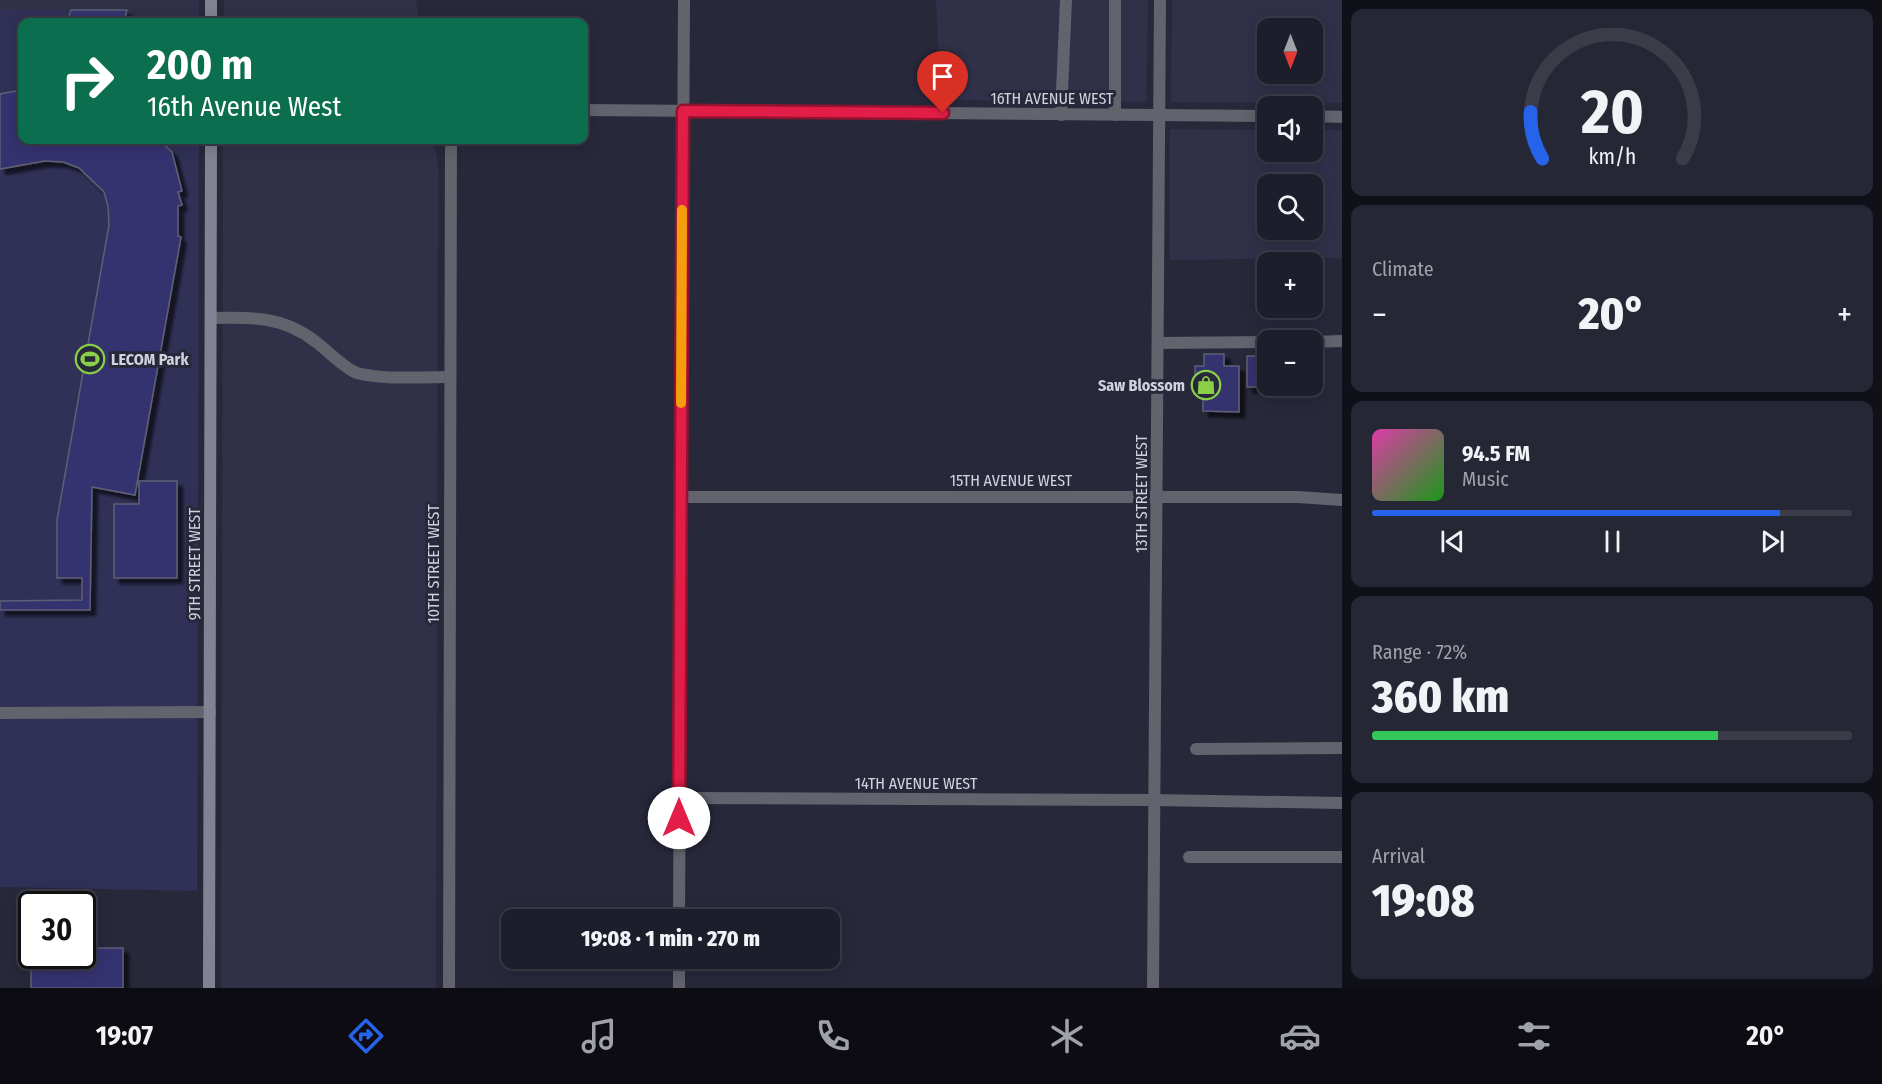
<!DOCTYPE html>
<meta charset="utf-8">
<style>
body{margin:0;font-family:"Fira Sans Condensed",sans-serif;background:#252734;color:#f1f3f6;height:100vh;display:flex;flex-direction:column;font-size:22px;white-space:nowrap}
*{box-sizing:border-box;margin:0}
p{font-size:20px;color:#a0a2a9}
.icon{flex:none;width:33px;height:33px;fill:none;stroke:currentColor;stroke-width:2;stroke-linecap:round;stroke-linejoin:round}
.map{position:relative;flex:1;overflow:hidden}
.panel{display:flex;flex-direction:column;gap:9px;padding:9px;background:#101018;width:540px}
.panel>*{flex:none}
.banner{position:absolute;left:18px;top:18px;width:570px;height:126px;border-radius:12px;box-shadow:0 3px 15px #0003,0 0 0 2px #3b3c48;background:#0b6e4f;color:#fff;overflow:hidden}
.needle{width:39px;rotate:180deg}
.controls{position:absolute;left:1257px;top:18px;display:grid;gap:12px}
.controls a{display:grid;place-items:center;width:66px;height:66px;border-radius:12px;background:#1d1e2c;box-shadow:0 3px 15px #0003,0 0 0 2px #3b3c48;font-size:30px}
.speed{position:absolute;left:18px;top:891px;display:flex;gap:12px;font-size:30px;font-weight:700;text-align:center}
.speed>*{display:grid;place-content:center;width:78px;height:78px;border-radius:50%;background:#1d1e2c;box-shadow:0 3px 15px #0003,0 0 0 2px #3b3c48;line-height:1}
.speed .limit{border:3px solid #111;border-radius:9px;background:#fff;color:#111}
.pin{position:absolute;display:grid;place-items:center;width:51px;height:51px;color:#fff;margin:-62px -26px;border-radius:50% 50% 50% 0;rotate:-45deg;box-shadow:0 0 6px #0007}
.pin .icon{rotate:45deg}
.me{position:absolute;width:66px;margin:-33px;rotate:0deg;stroke-linejoin:round;filter:drop-shadow(0 0 4px #0008)}
.turn{display:flex;align-items:center;gap:21px;height:126px;padding:0 30px;font-size:27px}
.turn .icon{width:78px;height:78px;stroke-width:2.5}
.turn b{display:block;font-size:42px;line-height:51px}
.big{font-size:45px;font-weight:800;line-height:1.1}
.panel .widget{flex:1;display:flex;flex-direction:column;justify-content:center;gap:9px;min-width:0;padding:0 21px;border-radius:12px;background:#252734}
.panel .dial{align-items:center;gap:0}
.dial svg{height:156px;overflow:visible;fill:none;stroke:#3b3c48;stroke-width:7;stroke-linecap:round;text-anchor:middle}
.dial text{fill:#f1f3f6;stroke:none}
.song{display:flex;align-items:center;gap:18px}
.cover{width:72px;height:72px;border-radius:9px;background:linear-gradient(135deg,hsl(320 70% 55%),hsl(120 70% 35%))}
.played{height:6px;border-radius:3px;background:linear-gradient(90deg,#2563eb 85%,#3b3c48 85%)}
.keys{display:flex;justify-content:space-around;direction:ltr}
.heat{display:flex;justify-content:space-between;align-items:center;font-size:33px;direction:ltr}
.charge{height:9px;border-radius:4px;background:linear-gradient(90deg,#34c759 72%,#3b3c48 0)}
.trip{position:absolute;left:501px;top:909px;width:339px;height:60px;border-radius:12px;background:#1d1e2c;box-shadow:0 3px 15px #0003,0 0 0 2px #3b3c48;font-weight:800;line-height:60px;text-align:center}
.tabs{display:flex;height:96px;justify-content:space-around;align-items:center;background:#0c0c12;color:#a0a2a9}
.tabs .icon{width:42px;height:42px}
.tabs .on{color:#2563eb}
.tabs b{font-size:27px;color:#f1f3f6}
main{display:flex;flex:1;min-height:0}
.map>svg:first-child{display:block}
.built{fill:#303149;fill-rule:evenodd}
.green{fill:#313157}
.building{fill:#363270;stroke:#5e5f74;stroke-width:1.5;filter:url(#shadow)}
.lines{fill:none;stroke-linecap:round;stroke-linejoin:round}
.lane{stroke:#63636d;stroke-width:12}
.street{stroke:#63636d;stroke-width:12}
.secondary{stroke:#828392;stroke-width:12}
.route-casing{stroke:#92132f;stroke-width:15}
.route{stroke:#e11d48;stroke-width:10}
.slow{stroke:#f59e0b;stroke-width:10}
.labels{text-anchor:middle;dominant-baseline:central;stroke-width:6;stroke-linejoin:round;paint-order:stroke}
.street-label{font-size:16px;fill:#d1d2de;stroke:#27283a}
.poi-label{font-size:16px;font-weight:bold;fill:#d1d2de;stroke:#27283a;text-anchor:start}
</style>
<main>
<div class="map">
<svg width="1342" height="988" viewBox="0 0 1342 988">
<defs>
<filter id="shadow"><feDropShadow dx="5.5" dy="5.5" stdDeviation="1.5" flood-color="#0009"/></filter>
</defs>
<rect width="100%" height="100%" fill="#27283a"/>
<g class="built">
<polygon points="0,0 199,0 199,20 0,22"/>
<polygon points="224,0 416,0 419,22 224,22"/>
<polygon points="936,0 1148,0 1146,102 941,100"/>
<path d="M1172 0H1342V103L1171 102ZM1268 28H1312V74H1268Z"/>
<path d="M1170 129 1267 130 1268 152H1312L1313 130H1342V258L1170 260ZM1312 184V230H1268V184Z"/>
<polygon points="223,140 434,140 438,165 436,988 221,988"/>
</g>
<polygon class="green" points="0,10 127,10 125,21 199,20 199,22 22,22 22,140 199,140 197,891 0,887"/>
<g class="building">
<polygon points="71,10 127,10 124,22 67,22"/>
<polygon points="22,90 22,140 159,140 172,152 182,191 178,192 182,205 178,206 178,236 181,237 135,495 92,487 90,610 0,610 0,601 82,600 82,578 57,578 57,520 109,225 108,206 104,192 79,168 63,162 45,161 0,169 0,94"/>
<polygon points="1204,354 1224,354 1224,366 1239,366 1239,412 1203,411 1203,388 1195,388 1195,366 1204,366"/>
<polygon points="1247,356 1263,356 1262,387 1247,387"/>
<polygon points="139,481 177,481 177,578 114,578 114,504 139,504"/>
<polygon points="31,943 32,956 82,956 82,948 123,948 123,988 31,988"/>
</g>
<g class="lines">
<g class="lane">
<polyline points="1115,0 1115,115"/>
<polyline points="1061,115 1066,0"/>
<path d="M211 318C251 317 283 316 316 342 327 350 345 369 357 373 384 380 421 377 450 377"/>
<polyline points="1312,342 1342,341"/>
<polyline points="1158,343 1268,342"/>
<polyline points="0,713 210,712"/>
<polyline points="1196,749 1342,748"/>
<polyline points="1153,800 1342,803"/>
<polyline points="1189,857 1342,857"/>
</g>
<g class="street">
<polyline points="584,110 1268,116"/>
<polyline points="1312,116 1342,117"/>
<polyline points="680,497 1298,497 1342,500"/>
<polyline points="679,798 1153,800"/>
<polyline points="679,920 684,0"/>
<polyline points="449,988 451,140"/>
<polyline points="679,988 679,958"/>
<polyline points="1153,988 1160,0"/>
</g>
<g class="secondary">
<polyline points="211,22 211,0"/>
<polyline points="209,988 211,140"/>
</g>
</g>
<g class="lines">
<g class="route-casing">
<polyline id="route" points="679,818 683,111 943,113"/>
</g>
<use href="#route" class="route"/>
<polyline class="slow" points="681,403 682,210"/>
</g>
<defs>
<g id="stadium-ring" transform="scale(1.5)"><circle r="9.5" fill="#27283a" stroke="#89cf48" stroke-width="1.5"/><path d="M0-5a6.5 5 0 1 0 0 10a6.5 5 0 1 0 0-10ZM-3.5-1.8h7v3.6h-7Z" fill="#89cf48"/></g>
<g id="shop-ring" transform="scale(1.5)"><circle r="9.5" fill="#27283a" stroke="#89cf48" stroke-width="1.5"/><path d="M-5-2.5h2.3a2.7 3.5 0 0 1 5.4 0H5L5.5 6h-11ZM-1.5-2.5h3a1.5 2.3 0 0 0-3 0Z" fill="#89cf48"/></g>
</defs>
<g fill-rule="evenodd">
<use href="#stadium-ring" x="90" y="359"/>
<use href="#shop-ring" x="1206" y="385"/>
</g>
<g class="labels">
<g class="street-label">
<text x="1052" y="98">16TH AVENUE WEST</text>
<text x="1011" y="480">15TH AVENUE WEST</text>
<text transform="translate(1141 494) rotate(-90)">13TH STREET WEST</text>
<text transform="translate(194 564) rotate(-90)">9TH STREET WEST</text>
<text transform="translate(433 564) rotate(-90)">10TH STREET WEST</text>
<text x="916" y="783">14TH AVENUE WEST</text>
</g>
<g class="poi-label">
<text x="111" y="359">LECOM Park</text>
<text x="1185" y="385" text-anchor="end">Saw Blossom</text>
</g>
</g>
</svg>
<div class="controls">
<a><svg class="needle" viewBox="-14 -14 28 28"><path d="M0-13l5 13h-10z" fill="#e53935"/><path d="M0 13l5-13h-10z" fill="#a0a2a9"/></svg></a>
<a><svg class="icon" aria-label="sound" viewBox="0 0 24 24"><path d="M4 9h4l5-4v14l-5-4H4zM17 9q2 3 0 6"/></svg></a>
<a><svg class="icon" aria-label="search" viewBox="0 0 24 24"><circle cx="10" cy="10" r="6"/><path d="M15 15l6 6"/></svg></a>
<a>+</a>
<a>−</a>
</div>
<div class="speed"><div class="limit">30</div></div>
<div class="pin" style="left:943px;top:113px;background:#d93025"><svg class="icon" aria-label="arrive" viewBox="0 0 24 24"><path d="M6 21V4h12l-3 4 3 4H6"/></svg></div>
<svg class="me" style="left:679px;top:818px" viewBox="-20 -20 40 40"><circle r="19" fill="#fff"/><path d="M0-13L10 11 0 6-10 11z" fill="#e11d48"/></svg>
<div class="trip">19:08 · 1 min · 270 m</div>
<div class="banner">
<div class="turn"><svg class="icon" aria-label="right" viewBox="0 0 24 24"><path d="M7 20v-9h11M14 6l5 5-5 5"/></svg><div><b>200 m</b>16th Avenue West</div></div>
</div>
</div>
<section class="panel">
<div class="widget dial"><svg viewBox="0 0 100 80">
<path d="M14 69A42 42 0 1 1 86 69"/>
<path d="M14 69A42 42 0 0 1 8 45" stroke="#2563eb"/>
<text x="50" y="56" font-size="32" font-weight="700">20</text>
<text x="50" y="72" font-size="11">km/h</text>
</svg></div>
<div class="widget"><p>Climate</p>
<div class="heat"><a>−</a><b class="big">20°</b><a>+</a></div>
</div>
<div class="widget">
<div class="song"><i class="cover"></i><div><b>94.5 FM</b><p>Music</p></div></div>
<div class="played"></div>
<div class="keys"><svg class="icon" aria-label="previous" viewBox="0 0 24 24"><path d="M18 5L8 12l10 7zM5 5v14"/></svg><svg class="icon" aria-label="pause" viewBox="0 0 24 24"><path d="M8 5v14M16 5v14"/></svg><svg class="icon" aria-label="next" viewBox="0 0 24 24"><path d="M6 5l10 7-10 7zM19 5v14"/></svg></div>
</div>
<div class="widget"><p>Range · 72%</p><b class="big">360 km</b><div class="charge"></div></div>
<div class="widget"><p>Arrival</p><b class="big">19:08</b></div>
</section>
</main>
<nav class="tabs">
<b>19:07</b>
<svg class="icon on" aria-label="directions" viewBox="0 0 24 24"><path d="M12 3l9 9-9 9-9-9zM9 14v-3h6M13 9l2 2-2 2"/></svg>
<svg class="icon" aria-label="music" viewBox="0 0 24 24"><path d="M9 18V5l10-2v13"/><circle cx="6" cy="18" r="3"/><circle cx="16" cy="16" r="3"/></svg>
<svg class="icon" aria-label="phone" viewBox="0 0 24 24"><path d="M5 4h4l2 5-3 2q2 4 5 5l2-3 5 2v4C11 20 4 13 5 4z"/></svg>
<svg class="icon" aria-label="climate" viewBox="0 0 24 24"><path d="M12 3v18M4 7l16 10M4 17L20 7"/></svg>
<svg class="icon" aria-label="car" viewBox="0 0 24 24"><path d="M5 17H2v-5l4-1 3-4h7l3 4 3 1v5h-3M9 17h6M6 11h13"/><circle cx="7" cy="17" r="2"/><circle cx="17" cy="17" r="2"/></svg>
<svg class="icon" aria-label="filters" viewBox="0 0 24 24"><path d="M4 7h16M4 17h16"/><circle cx="9" cy="7" r="2"/><circle cx="15" cy="17" r="2"/></svg>
<b>20°</b>
</nav>
